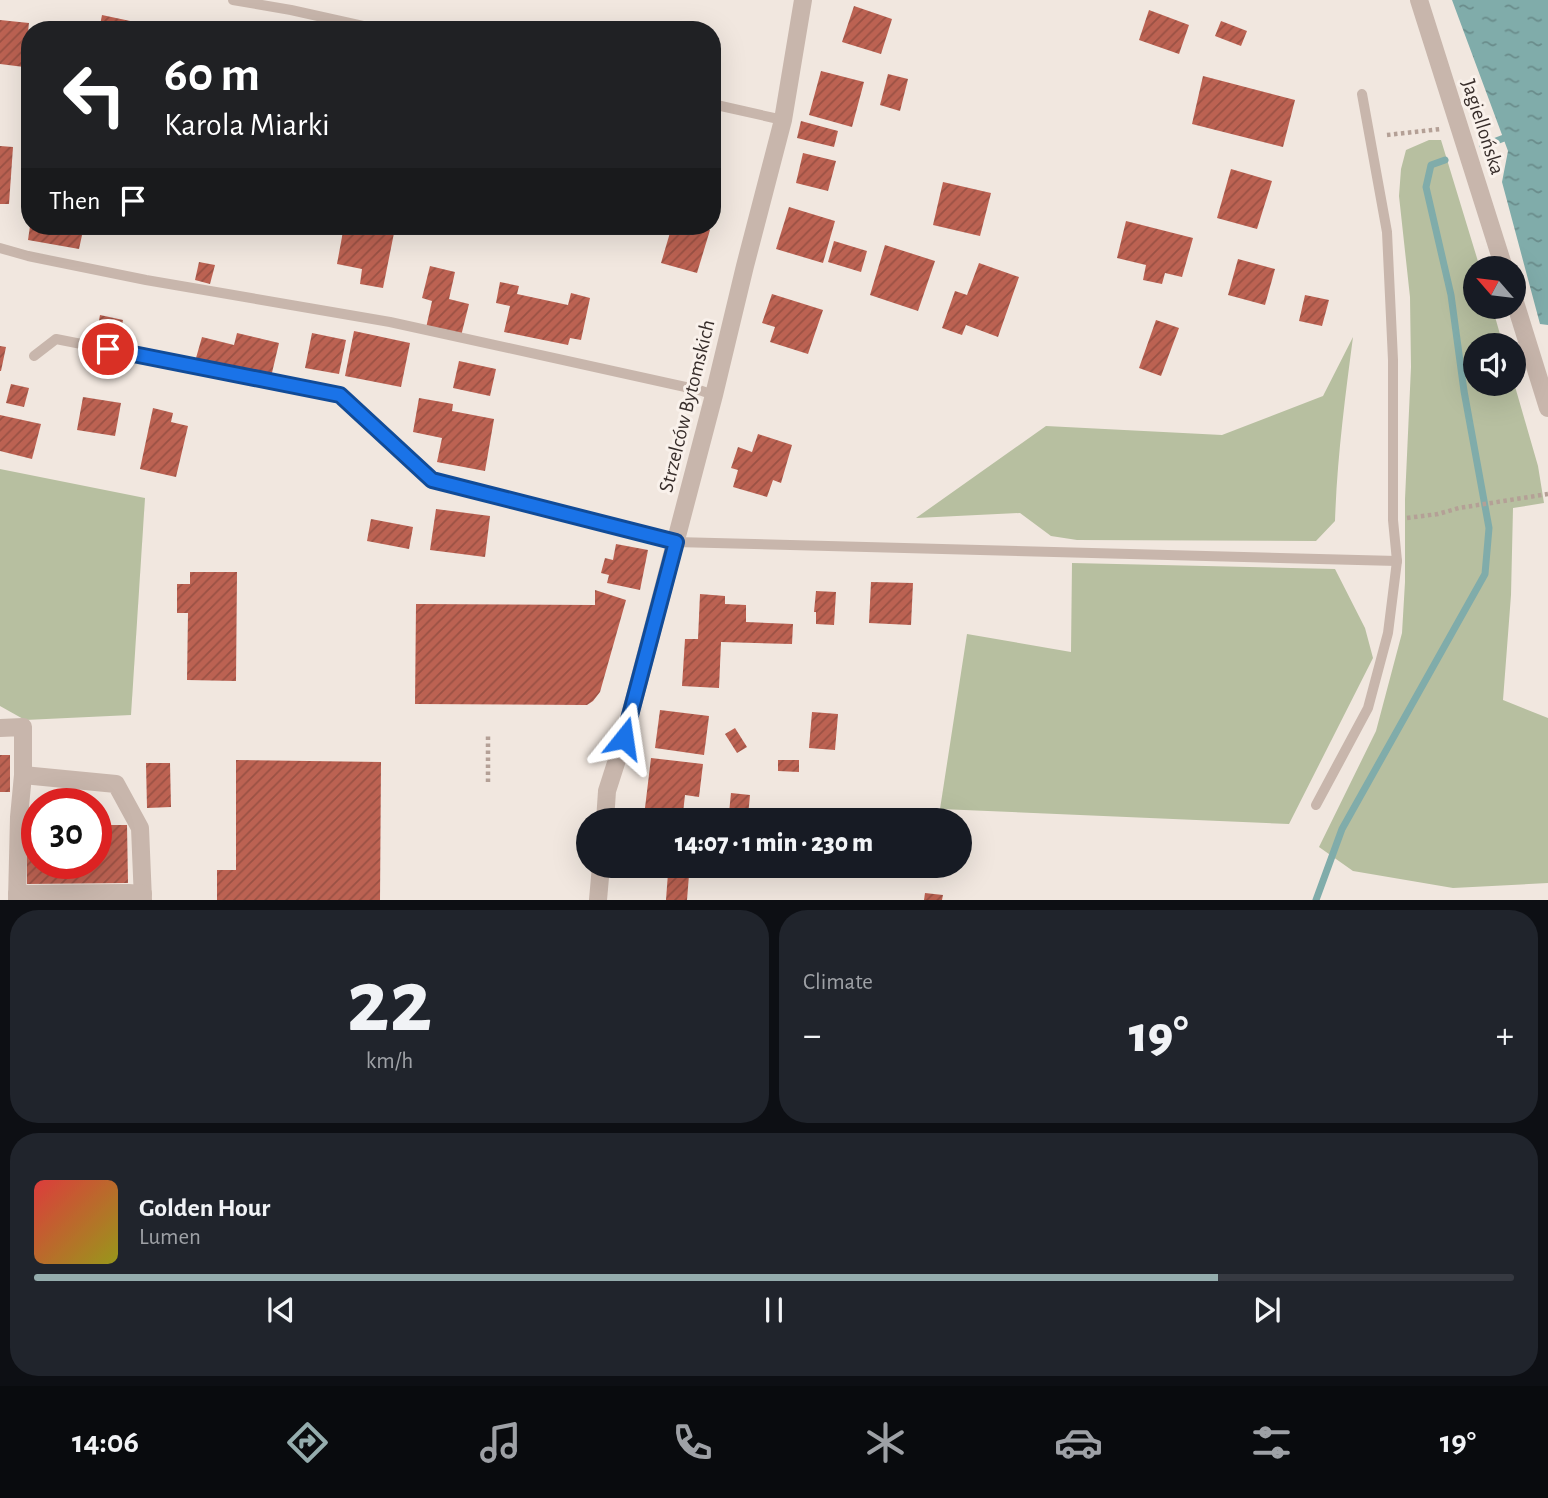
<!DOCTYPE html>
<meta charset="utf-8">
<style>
body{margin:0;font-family:"Alegreya Sans",sans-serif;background:#20242c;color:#f1f3f6;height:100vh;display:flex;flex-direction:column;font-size:26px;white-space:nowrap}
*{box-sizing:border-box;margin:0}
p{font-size:23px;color:#9ea1a6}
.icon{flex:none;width:38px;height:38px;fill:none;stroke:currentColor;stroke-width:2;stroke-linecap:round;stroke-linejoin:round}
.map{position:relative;height:900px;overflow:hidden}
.panel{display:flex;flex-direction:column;gap:10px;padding:10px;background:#0d0f14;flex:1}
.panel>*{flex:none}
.guide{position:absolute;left:21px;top:21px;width:700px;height:214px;border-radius:28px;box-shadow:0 7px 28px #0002;background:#202124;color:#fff;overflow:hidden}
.needle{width:46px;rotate:298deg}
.controls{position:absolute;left:1463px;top:256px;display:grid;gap:14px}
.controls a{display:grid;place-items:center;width:63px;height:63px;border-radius:50%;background:#171b24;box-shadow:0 7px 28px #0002;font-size:35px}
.speed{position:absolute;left:21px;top:788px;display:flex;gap:14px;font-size:35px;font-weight:700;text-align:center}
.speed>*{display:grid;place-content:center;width:91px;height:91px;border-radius:50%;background:#171b24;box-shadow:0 7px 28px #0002;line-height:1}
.speed .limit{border:10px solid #d22;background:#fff;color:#111}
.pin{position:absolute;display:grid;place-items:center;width:60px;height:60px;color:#fff;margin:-30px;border:4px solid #fff;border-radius:50%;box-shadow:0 2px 7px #0007}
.me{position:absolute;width:77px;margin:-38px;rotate:15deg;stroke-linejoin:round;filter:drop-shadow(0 0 5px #0008)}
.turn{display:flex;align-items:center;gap:24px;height:147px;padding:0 28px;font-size:32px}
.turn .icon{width:91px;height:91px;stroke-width:2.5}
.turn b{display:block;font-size:49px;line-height:60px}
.then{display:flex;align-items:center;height:66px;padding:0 28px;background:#0003;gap:14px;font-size:26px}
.big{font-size:52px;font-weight:800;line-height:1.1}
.panel .card{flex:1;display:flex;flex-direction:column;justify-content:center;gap:10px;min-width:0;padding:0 24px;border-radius:28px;background:#20242c}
.panel .dial{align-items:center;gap:0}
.dial b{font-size:91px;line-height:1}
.song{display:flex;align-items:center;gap:21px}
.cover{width:84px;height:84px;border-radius:10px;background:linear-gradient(135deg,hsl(0 70% 55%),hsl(60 70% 35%))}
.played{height:7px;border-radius:4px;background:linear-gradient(90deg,#94acad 80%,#363941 80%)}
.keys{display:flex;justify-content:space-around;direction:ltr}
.heat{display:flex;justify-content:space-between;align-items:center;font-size:38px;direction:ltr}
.panel .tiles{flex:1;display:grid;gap:10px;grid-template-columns:1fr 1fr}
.card:last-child{grid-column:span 2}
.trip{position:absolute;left:576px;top:808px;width:396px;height:70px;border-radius:35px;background:#171b24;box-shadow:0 7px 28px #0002;font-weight:800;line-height:70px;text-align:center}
.dock{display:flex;height:112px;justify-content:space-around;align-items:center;background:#090b0e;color:#9ea1a6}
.dock .icon{width:49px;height:49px}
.dock .selected{color:#94acad}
.dock b{font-size:32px;color:#f1f3f6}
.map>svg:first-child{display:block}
.grass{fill:#b7bfa0}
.water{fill:url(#water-ripples)}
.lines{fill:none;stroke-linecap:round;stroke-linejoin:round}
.stream{stroke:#80acaa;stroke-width:7}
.building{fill:url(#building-hatch)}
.path{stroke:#b4a096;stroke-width:4.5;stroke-dasharray:3.5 3.5;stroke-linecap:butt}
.lane{stroke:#c8b6ac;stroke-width:10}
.street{stroke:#c8b6ac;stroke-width:18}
.route-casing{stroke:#114b97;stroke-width:18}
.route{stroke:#1a73e8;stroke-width:12}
.labels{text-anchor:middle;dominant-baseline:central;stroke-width:6;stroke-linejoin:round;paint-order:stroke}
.street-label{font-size:21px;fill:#372d2a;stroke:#f9f1eb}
</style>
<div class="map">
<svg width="1548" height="900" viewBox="0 0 1548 900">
<defs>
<pattern id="water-ripples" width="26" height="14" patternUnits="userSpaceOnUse" patternTransform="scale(1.75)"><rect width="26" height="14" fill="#80acaa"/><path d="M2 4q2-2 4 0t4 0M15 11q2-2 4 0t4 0" fill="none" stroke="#6a8c8b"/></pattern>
<pattern id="building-hatch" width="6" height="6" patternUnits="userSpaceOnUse" patternTransform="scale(1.75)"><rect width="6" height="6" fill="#bc6252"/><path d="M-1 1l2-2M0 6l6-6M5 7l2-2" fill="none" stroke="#9a5144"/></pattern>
</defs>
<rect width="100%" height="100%" fill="#f1e7df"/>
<g class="grass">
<polygon points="1429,140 1441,140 1480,268 1475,268 1475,306 1492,306 1503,345 1475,345 1475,383 1514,383 1538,466 1544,503 1513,508 1511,595 1503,700 1548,718 1548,883 1453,888 1353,871 1319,847 1376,731 1402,633 1405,582 1405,499 1411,367 1410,297 1399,196 1401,169 1406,150"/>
<path d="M1353 337C1345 398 1337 459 1335 521L1316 541 1077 540 1051 536 1020 513 916 518 1046 426 1222 435 1323 396Z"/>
<polygon points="0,469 145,498 131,715 25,720 0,706"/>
<polygon points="1072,563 1335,569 1365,628 1373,658 1289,824 940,809 967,634 1071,652"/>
</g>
<polygon class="water" points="1452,0 1548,0 1548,325 1540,324 1502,182 1508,151"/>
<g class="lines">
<g class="stream">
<polyline points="1483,146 1512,135"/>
<polyline points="1316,900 1342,829 1485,574 1489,528 1464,391 1451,295 1426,187 1431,165 1445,160"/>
</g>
</g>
<g class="building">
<polygon points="854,6 892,19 881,54 842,42"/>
<polygon points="1149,10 1189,25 1179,54 1139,40"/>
<polygon points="102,15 149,25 148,30 99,30"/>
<polygon points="0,20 29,23 24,67 0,64"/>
<polygon points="1221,21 1247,31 1241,46 1215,36"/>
<polygon points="821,71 864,82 852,127 809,115"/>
<polygon points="888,74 908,79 900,111 880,105"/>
<polygon points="1203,76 1295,100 1283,147 1192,124"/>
<polygon points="801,121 838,131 834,147 797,138"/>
<polygon points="0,146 13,147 9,204 0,204"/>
<polygon points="803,153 836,161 828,191 796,183"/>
<polygon points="1231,169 1272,181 1257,229 1217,218"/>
<polygon points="943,182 991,193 980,236 933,225"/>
<polygon points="789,207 835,221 823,263 776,249"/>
<polygon points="1126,221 1193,238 1182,277 1165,273 1162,284 1143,280 1146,265 1117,258"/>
<polygon points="30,226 84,226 79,249 28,240"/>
<polygon points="344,226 364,230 365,226 386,226 395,228 383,288 360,284 362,269 337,264"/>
<polygon points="672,226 695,226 710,230 697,273 661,263"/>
<polygon points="834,241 867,251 861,272 828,262"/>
<polygon points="885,245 935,261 918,311 870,295"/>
<polygon points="1238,259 1275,269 1265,305 1228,295"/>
<polygon points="199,262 215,265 210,284 195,280"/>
<polygon points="979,263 1019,277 998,337 966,325 962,335 942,328 955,291 967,295"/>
<polygon points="430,266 455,272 449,299 469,304 461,336 426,328 432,301 422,298"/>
<polygon points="500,282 519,286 517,294 568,305 571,293 590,298 581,340 570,338 568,345 504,332 510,306 496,303"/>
<polygon points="772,294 823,310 808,354 770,342 775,327 762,323"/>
<polygon points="1305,295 1329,300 1322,326 1299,321"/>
<polygon points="100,315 123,320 119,341 96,337"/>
<polygon points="1156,320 1179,328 1161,376 1139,368"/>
<polygon points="354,331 410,343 401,387 345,376"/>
<polygon points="237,333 279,343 271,377 196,358 202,337 234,345"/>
<polygon points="312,333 346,340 339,374 305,368"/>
<polygon points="0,346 6,347 1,371 0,371"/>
<polygon points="459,361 496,369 490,396 453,388"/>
<polygon points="11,384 29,388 24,407 6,403"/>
<polygon points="83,397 121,403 115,436 77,430"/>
<polygon points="419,398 453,404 452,411 494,419 485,471 437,462 442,438 413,432"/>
<polygon points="153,408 173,413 171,422 188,426 176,477 140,469"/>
<polygon points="0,415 41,424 32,459 0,451"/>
<polygon points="758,434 792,445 781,483 773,480 767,497 733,487 738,470 731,468 738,447 752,452"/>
<polygon points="436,509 490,516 485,557 430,550"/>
<polygon points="371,519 413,527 409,549 367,541"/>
<polygon points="616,544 648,550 640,590 607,583 609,575 601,573 605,558 613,560"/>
<polygon points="190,572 237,572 236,681 187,680 188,613 177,613 177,584 190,584"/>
<polygon points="871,582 913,583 911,625 869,623"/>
<polygon points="595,590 626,600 600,692 593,701 587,705 415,704 416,604 595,605"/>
<polygon points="816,591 836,592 834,625 816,624 816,612 814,612"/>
<polygon points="700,594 725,596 725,604 746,605 746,622 793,624 792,644 721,642 719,688 682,686 685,639 698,639"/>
<polygon points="660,710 709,716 704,755 655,748"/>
<polygon points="812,712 838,714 835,750 809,748"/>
<polygon points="735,728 747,747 737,753 725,734"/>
<rect x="0" y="755" width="10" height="37"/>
<polygon points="651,758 703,764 699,797 685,795 683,813 645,808"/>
<polygon points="236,760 381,762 380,900 217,900 217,870 236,870"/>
<polygon points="778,760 799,760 799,772 778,771"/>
<polygon points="146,763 170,763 171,807 147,808"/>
<polygon points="731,793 750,795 748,816 729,813"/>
<polygon points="642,815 698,819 698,821 642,821"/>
<polygon points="96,825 127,825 128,883 27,884 27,826 37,826 37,863 96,863"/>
<polygon points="668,873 689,875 687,900 666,900"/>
<polygon points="925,893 943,895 942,900 924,900"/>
</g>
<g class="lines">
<g class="path">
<polyline points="1387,135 1441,129"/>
<polyline points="1407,518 1438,514 1459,508 1548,494"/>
<polyline points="488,782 488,736"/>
</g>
<g class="lane">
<polyline points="233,0 291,10 381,30"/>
<polyline points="712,104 783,120"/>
<polyline points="0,248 28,256 146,280 390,322 699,390 714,395"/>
<polyline points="34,356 56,339 340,395 432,480 675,542 1397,561"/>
<polyline points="1316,805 1368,708 1388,633 1397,561 1393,520 1393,360 1387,232 1362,94"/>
</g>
<g class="street">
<polyline points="1419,0 1504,268"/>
<polyline points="1514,299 1548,408"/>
<polyline points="0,728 23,727 23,775 19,817 17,900"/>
<polyline points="23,775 116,784 140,828 143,900"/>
<polyline points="605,821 607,791 624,738 714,395 745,266 783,120 803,0"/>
<polyline points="17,894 128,893 143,894"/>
<polyline points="598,900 601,866"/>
</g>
</g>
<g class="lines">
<g class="route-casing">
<polyline id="route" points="108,349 340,395 432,480 676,542 624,738"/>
</g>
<use href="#route" class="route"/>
</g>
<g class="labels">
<g class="street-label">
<text transform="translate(1483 127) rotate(72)">Jagiellońska</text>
<text transform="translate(687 406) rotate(-76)">Strzelców Bytomskich</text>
</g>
</g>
</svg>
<div class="controls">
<a><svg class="needle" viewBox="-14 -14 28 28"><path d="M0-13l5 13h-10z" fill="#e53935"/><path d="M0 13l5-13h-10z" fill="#9ea1a6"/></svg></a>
<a><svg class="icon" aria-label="sound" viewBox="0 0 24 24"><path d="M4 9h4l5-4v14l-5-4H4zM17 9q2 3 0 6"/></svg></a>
</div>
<div class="speed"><div class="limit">30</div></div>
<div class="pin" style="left:108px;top:349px;background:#d93025"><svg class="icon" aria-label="arrive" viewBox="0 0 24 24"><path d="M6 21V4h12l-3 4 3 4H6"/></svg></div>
<svg class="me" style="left:624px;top:738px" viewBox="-20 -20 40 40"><path d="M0-17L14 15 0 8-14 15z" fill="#1a73e8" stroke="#fff" stroke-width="4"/></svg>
<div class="trip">14:07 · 1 min · 230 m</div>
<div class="guide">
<div class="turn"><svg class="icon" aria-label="left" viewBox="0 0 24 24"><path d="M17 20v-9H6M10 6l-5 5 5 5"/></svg><div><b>60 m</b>Karola Miarki</div></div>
<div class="then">Then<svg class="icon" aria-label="arrive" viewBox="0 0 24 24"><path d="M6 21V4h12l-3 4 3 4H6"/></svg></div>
</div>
</div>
<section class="panel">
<div class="tiles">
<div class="card dial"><b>22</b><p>km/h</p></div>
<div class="card"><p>Climate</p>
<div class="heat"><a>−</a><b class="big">19°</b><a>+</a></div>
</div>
<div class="card">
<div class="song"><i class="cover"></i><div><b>Golden Hour</b><p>Lumen</p></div></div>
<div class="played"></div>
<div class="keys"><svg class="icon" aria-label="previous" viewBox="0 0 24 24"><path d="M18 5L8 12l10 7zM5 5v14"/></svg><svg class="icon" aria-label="pause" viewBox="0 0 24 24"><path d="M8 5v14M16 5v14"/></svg><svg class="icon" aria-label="next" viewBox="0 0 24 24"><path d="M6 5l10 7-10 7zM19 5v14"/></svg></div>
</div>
</div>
</section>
<nav class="dock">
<b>14:06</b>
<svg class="icon selected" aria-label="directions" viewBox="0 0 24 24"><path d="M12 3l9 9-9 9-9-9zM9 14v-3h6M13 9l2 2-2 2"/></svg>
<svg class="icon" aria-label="music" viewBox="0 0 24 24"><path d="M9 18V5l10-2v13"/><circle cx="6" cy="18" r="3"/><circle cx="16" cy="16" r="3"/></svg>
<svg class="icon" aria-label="phone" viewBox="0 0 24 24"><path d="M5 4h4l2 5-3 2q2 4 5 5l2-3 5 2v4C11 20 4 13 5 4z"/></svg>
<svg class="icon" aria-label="climate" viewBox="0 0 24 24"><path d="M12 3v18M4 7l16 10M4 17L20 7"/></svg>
<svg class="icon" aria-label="car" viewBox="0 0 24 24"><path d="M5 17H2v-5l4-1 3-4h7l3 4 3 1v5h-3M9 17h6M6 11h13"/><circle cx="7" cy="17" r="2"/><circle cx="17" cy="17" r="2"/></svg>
<svg class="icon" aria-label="filters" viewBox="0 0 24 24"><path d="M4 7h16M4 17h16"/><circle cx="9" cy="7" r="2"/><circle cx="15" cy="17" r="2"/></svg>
<b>19°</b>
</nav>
